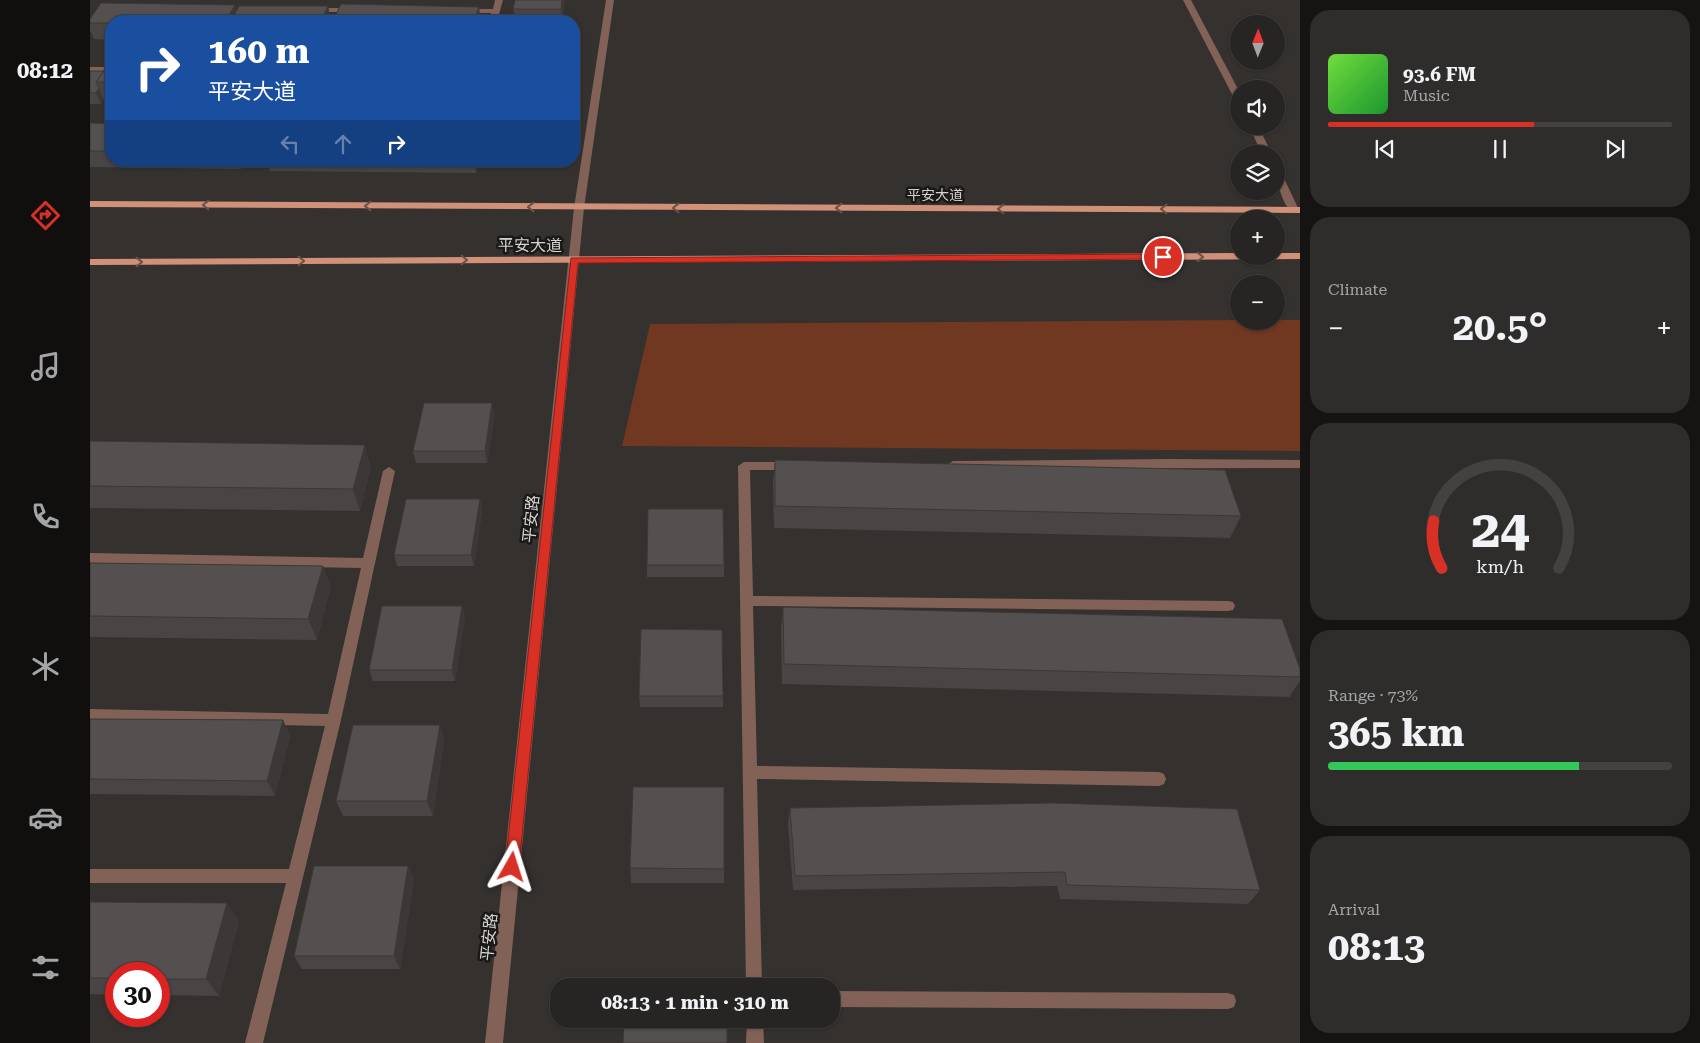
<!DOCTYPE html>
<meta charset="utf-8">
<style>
body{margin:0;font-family:"Roboto Serif","Noto Sans SC",serif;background:#2f2d2b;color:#f1f3f6;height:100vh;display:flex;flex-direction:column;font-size:19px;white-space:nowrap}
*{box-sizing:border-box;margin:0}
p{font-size:16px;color:#a4a5a6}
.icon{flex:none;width:28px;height:28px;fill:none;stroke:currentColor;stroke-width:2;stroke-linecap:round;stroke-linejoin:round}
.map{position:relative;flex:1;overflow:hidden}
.panel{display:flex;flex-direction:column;gap:10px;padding:10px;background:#151413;width:400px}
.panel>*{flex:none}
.hud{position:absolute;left:15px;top:15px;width:475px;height:152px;border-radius:20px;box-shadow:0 1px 4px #0004,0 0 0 1px #434241;background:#1a4fa0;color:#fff;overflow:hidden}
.needle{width:32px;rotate:1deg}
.controls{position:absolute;left:1140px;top:15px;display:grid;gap:10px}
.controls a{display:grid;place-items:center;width:55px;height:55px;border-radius:50%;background:#272523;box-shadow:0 1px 4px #0004,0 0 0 1px #434241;font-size:25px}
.speed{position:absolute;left:15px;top:962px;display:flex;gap:10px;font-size:25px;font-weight:700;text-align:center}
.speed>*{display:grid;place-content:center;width:65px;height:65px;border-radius:50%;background:#272523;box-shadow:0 1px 4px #0004,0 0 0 1px #434241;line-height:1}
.speed .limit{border:8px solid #d22;background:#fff;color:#111}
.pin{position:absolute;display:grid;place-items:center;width:42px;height:42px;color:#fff;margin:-21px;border:2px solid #fff;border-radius:50%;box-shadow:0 1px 5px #0007}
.me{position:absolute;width:55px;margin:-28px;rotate:6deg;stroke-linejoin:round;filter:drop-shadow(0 0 4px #0008)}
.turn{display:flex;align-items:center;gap:18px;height:105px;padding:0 20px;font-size:22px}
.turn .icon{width:65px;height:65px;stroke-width:2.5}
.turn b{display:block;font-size:35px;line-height:42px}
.lanes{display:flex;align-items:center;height:48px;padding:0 20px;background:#0003;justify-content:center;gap:25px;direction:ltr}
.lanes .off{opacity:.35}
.big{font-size:38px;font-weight:700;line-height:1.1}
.panel .widget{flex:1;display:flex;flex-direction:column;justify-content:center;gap:8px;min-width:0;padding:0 18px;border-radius:20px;background:#2f2d2b}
.panel .dial{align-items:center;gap:0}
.dial svg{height:130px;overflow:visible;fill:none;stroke:#434241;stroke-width:7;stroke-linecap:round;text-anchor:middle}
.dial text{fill:#f1f3f6;stroke:none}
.song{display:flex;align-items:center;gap:15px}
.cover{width:60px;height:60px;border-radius:8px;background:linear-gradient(135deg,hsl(100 70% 55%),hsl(130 70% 35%))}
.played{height:5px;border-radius:2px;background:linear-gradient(90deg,#d93025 60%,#434241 60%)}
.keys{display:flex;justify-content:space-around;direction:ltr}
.heat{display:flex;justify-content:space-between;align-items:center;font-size:28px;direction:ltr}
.charge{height:8px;border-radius:4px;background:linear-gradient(90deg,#34c759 73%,#434241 0)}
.trip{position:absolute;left:460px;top:978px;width:290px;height:50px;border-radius:20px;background:#272523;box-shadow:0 1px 4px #0004,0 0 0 1px #434241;font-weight:700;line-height:50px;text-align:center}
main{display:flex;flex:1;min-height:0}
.tabs{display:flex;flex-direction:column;width:90px;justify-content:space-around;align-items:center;background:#100f0e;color:#a4a5a6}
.tabs .icon{width:35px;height:35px}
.tabs .selected{color:#d93025}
.tabs b{font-size:22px;color:#f1f3f6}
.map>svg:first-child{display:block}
.green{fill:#703721}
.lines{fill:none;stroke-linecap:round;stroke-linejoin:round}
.minor{fill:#826257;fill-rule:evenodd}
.major{fill:#d19179;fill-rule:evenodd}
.wall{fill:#484544}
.shaded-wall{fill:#3b3837}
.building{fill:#54504f;stroke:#3b3837}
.oneway{stroke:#6d4f44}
.route{fill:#d93025;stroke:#8d1f18}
.labels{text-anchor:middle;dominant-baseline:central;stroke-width:5;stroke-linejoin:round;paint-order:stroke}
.far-street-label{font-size:14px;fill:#d5d3d2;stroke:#1b1918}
.street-label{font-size:16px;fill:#d5d3d2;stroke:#1b1918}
</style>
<main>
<nav class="tabs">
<b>08:12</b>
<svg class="icon selected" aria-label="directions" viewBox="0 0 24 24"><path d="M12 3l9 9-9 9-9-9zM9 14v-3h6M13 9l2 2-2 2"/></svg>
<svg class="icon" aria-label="music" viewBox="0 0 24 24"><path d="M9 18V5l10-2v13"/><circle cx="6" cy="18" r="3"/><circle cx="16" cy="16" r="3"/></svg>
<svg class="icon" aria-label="phone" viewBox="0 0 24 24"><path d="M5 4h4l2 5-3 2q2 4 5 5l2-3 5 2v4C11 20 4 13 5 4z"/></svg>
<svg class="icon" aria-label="climate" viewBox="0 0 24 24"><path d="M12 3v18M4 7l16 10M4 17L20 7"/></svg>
<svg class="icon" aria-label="car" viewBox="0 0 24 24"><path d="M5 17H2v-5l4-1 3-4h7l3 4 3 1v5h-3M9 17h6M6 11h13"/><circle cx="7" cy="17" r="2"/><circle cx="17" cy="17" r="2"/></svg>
<svg class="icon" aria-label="filters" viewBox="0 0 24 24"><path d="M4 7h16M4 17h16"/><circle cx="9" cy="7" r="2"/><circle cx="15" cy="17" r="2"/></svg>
</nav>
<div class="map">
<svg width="1210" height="1043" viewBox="0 0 1210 1043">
<rect width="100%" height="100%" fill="#34312f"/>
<polygon class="green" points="1149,320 1210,320 1210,451 532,446 560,324"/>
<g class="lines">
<g class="minor">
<polygon points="405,0 413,0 407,21 399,21 401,13 374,13 370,11 374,9 403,9"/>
<polygon points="516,0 524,0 494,208 413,1043 395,1043 484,208"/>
<polygon points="1093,0 1101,0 1149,91 1149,103 1145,100"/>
<polygon points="219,8 264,8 268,10 264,12 219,12"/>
<polygon points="0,67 21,67 21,72 0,73"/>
<polygon points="1159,126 1168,126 1182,154 1172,154"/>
<path d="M1186 169 1191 172 1209 210 1207 212 1204 213C1193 209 1186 180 1186 169Z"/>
<polygon points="1080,459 1210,460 1210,468 863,469 857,465 863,461"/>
<polygon points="654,462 700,462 706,466 700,470 660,470 663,596 1138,601 1143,602 1145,606 1143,610 1138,611 663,606 667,766 1069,772 1074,774 1076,779 1074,784 1069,786 667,779 672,986 656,986 648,466"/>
<polygon points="299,467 305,471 251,720 173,1043 155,1043 196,883 0,883 0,869 199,869 235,726 0,721 0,709 238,714 271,568 0,563 0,553 273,558 293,471"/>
<polygon points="741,991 1138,993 1144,995 1146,1001 1144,1007 1138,1009 741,1007"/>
<polygon points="657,1019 673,1019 674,1043 656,1043"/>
</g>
<g class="major">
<polygon points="0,201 1210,207 1210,213 0,207"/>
<polygon points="1149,253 1149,256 1186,256 1186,253 1210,253 1210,259 0,265 0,259"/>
</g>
</g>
<g class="wall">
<polygon points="425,0 475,0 472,20 425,20 423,9"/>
<polygon points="145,5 146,11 238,6 240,18 238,21 21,21 21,40 4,39 0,30 0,19"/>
<polygon points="21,61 21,99 14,99 11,104 0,104 0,71 14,71"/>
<polygon points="0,123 21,124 21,161 154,161 151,169 0,167"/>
<polygon points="177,161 389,161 386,173 180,171"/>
<polygon points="405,415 397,463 326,463 323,451"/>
<polygon points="0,441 281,467 270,511 0,508"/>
<polygon points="685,460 1151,516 1140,538 684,528 683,482"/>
<polygon points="390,499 392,511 384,566 307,566 304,555"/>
<polygon points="0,563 241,587 227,640 0,637"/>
<rect x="557" y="565" width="77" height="12"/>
<polygon points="372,606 375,617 365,681 283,681 279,670"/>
<polygon points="693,607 1210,669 1210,681 1199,697 692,684 691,629"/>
<polygon points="549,696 633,696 633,707 550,707"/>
<polygon points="0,719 193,720 200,736 185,796 0,794"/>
<polygon points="350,725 354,741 343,816 253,816 246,801"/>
<polygon points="700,808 1170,890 1158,904 970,899 967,886 703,890 698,823"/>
<polygon points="318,866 324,880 310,969 212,969 204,956"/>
<polygon points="540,868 634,869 634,883 541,883"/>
<polygon points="0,902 149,921 129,996 69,995 69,974 26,974 26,995 0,994"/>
</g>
<g class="shaded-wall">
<polygon points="472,0 475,0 472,20 471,9"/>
<polygon points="145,5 149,21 135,21"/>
<polygon points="238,6 240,18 238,21 231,21"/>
<polygon points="389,7 391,21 384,21"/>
<polygon points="9,88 13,99 14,99 11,104 6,93"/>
<polygon points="149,161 154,161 151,169"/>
<polygon points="384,161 389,161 386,173"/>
<polygon points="402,403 405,415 397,463 395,451"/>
<polygon points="275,445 281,467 270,511 263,489"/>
<polygon points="390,499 392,511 384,566 381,555"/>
<polygon points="233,566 241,587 227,640 218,619"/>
<polygon points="372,606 375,617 365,681 362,670"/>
<polygon points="193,720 200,736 185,796 177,781"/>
<polygon points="350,725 354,741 343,816 337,801"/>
<polygon points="318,866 324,880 310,969 304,956"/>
<polygon points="137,903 149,921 129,996 116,979"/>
</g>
<g class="building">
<polygon points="425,0 472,0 471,9 423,9"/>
<polygon points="11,3 145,5 135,21 21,21 21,23 0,23 0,19"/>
<polygon points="251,4 389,7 384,21 243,21"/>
<polygon points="149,6 238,6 231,21 141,21"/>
<polygon points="20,61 21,61 21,82 6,82"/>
<polygon points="0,71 14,71 6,82 9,88 6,93 0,93"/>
<polygon points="0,123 21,124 21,151 0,151"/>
<polygon points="334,403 402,403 395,451 323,451"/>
<polygon points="0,441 275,445 263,489 0,486"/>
<polygon points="685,460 1135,470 1151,516 685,506"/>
<polygon points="316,499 390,499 381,555 304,555"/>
<polygon points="558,509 633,509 634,565 557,565"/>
<polygon points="0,563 233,566 218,619 0,616"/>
<polygon points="292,606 372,606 362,670 279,670"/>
<polygon points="693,607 1192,619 1210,669 1210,677 694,664"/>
<polygon points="551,629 632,630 633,696 549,696"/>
<polygon points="0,719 193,720 177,781 0,779"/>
<polygon points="263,725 350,725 337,801 246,801"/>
<polygon points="543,787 634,787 634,869 540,868"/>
<polygon points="963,803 1147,809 1170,890 977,885 975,872 705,876 700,808"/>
<polygon points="224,866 318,866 304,956 204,956"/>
<polygon points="0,902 137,903 116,979 69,979 69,974 26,974 26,978 0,978"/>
<polygon points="534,1019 637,1019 637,1043 533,1043"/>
</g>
<defs><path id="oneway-chevron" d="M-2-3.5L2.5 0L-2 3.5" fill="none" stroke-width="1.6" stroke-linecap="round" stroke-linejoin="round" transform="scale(1.25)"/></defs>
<g class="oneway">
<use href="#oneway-chevron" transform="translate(116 205) rotate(-180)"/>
<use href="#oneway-chevron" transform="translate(278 206) rotate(-180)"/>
<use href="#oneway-chevron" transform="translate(441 207) rotate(-180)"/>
<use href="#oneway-chevron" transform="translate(586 208) rotate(-180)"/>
<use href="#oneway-chevron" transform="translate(749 208) rotate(-180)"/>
<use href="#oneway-chevron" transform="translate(911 209) rotate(-180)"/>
<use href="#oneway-chevron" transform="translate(1074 209) rotate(-180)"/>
<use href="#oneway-chevron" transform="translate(1110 257)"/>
<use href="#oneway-chevron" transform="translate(374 260)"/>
<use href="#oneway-chevron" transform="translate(211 261)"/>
<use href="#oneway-chevron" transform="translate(49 262)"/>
</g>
<polygon class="route" points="1073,254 1077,257 1076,259 488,263 429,867 427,871 422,873 417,871 415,867 481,258"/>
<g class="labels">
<g class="far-street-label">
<text x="845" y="195">平安大道</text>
</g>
<g class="street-label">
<text x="440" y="245">平安大道</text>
<text transform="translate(441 519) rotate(-84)">平安路</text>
<text transform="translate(399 937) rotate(-84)">平安路</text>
</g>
</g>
</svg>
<div class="controls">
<a><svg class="needle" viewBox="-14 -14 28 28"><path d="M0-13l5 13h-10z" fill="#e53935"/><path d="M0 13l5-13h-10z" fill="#a4a5a6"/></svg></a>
<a><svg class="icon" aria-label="sound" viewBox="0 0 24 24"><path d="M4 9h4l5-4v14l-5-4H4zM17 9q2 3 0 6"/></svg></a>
<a><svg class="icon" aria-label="layers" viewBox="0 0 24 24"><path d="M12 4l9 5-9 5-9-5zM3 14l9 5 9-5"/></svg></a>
<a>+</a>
<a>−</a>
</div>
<div class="speed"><div class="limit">30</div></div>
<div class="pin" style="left:1073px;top:257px;background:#d93025"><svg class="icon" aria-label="arrive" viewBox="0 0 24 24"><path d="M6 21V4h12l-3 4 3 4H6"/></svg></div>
<svg class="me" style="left:422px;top:867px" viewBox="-20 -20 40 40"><path d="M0-17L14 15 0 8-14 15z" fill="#d93025" stroke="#fff" stroke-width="4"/></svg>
<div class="trip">08:13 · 1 min · 310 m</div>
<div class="hud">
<div class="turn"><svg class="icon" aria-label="right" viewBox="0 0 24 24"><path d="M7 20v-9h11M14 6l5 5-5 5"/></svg><div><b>160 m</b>平安大道</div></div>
<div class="lanes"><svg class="icon off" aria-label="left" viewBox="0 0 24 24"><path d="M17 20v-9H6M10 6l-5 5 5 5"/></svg><svg class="icon off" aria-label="ahead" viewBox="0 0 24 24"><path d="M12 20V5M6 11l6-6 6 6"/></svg><svg class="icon" aria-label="right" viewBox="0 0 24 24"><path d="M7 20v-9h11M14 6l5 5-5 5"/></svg></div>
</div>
</div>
<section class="panel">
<div class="widget">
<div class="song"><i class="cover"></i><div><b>93.6 FM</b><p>Music</p></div></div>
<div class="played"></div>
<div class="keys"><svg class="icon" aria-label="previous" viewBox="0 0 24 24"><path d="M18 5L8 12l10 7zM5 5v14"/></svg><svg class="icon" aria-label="pause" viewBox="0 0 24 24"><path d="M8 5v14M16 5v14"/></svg><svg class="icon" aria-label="next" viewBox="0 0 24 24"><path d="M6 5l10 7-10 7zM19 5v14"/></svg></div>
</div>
<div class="widget"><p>Climate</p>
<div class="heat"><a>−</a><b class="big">20.5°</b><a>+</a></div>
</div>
<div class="widget dial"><svg viewBox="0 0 100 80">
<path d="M14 69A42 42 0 1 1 86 69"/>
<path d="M14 69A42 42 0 0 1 9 40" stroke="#d93025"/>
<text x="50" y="56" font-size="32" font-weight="700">24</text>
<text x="50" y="72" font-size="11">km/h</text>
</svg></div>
<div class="widget"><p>Range · 73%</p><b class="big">365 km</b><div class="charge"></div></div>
<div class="widget"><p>Arrival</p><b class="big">08:13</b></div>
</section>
</main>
